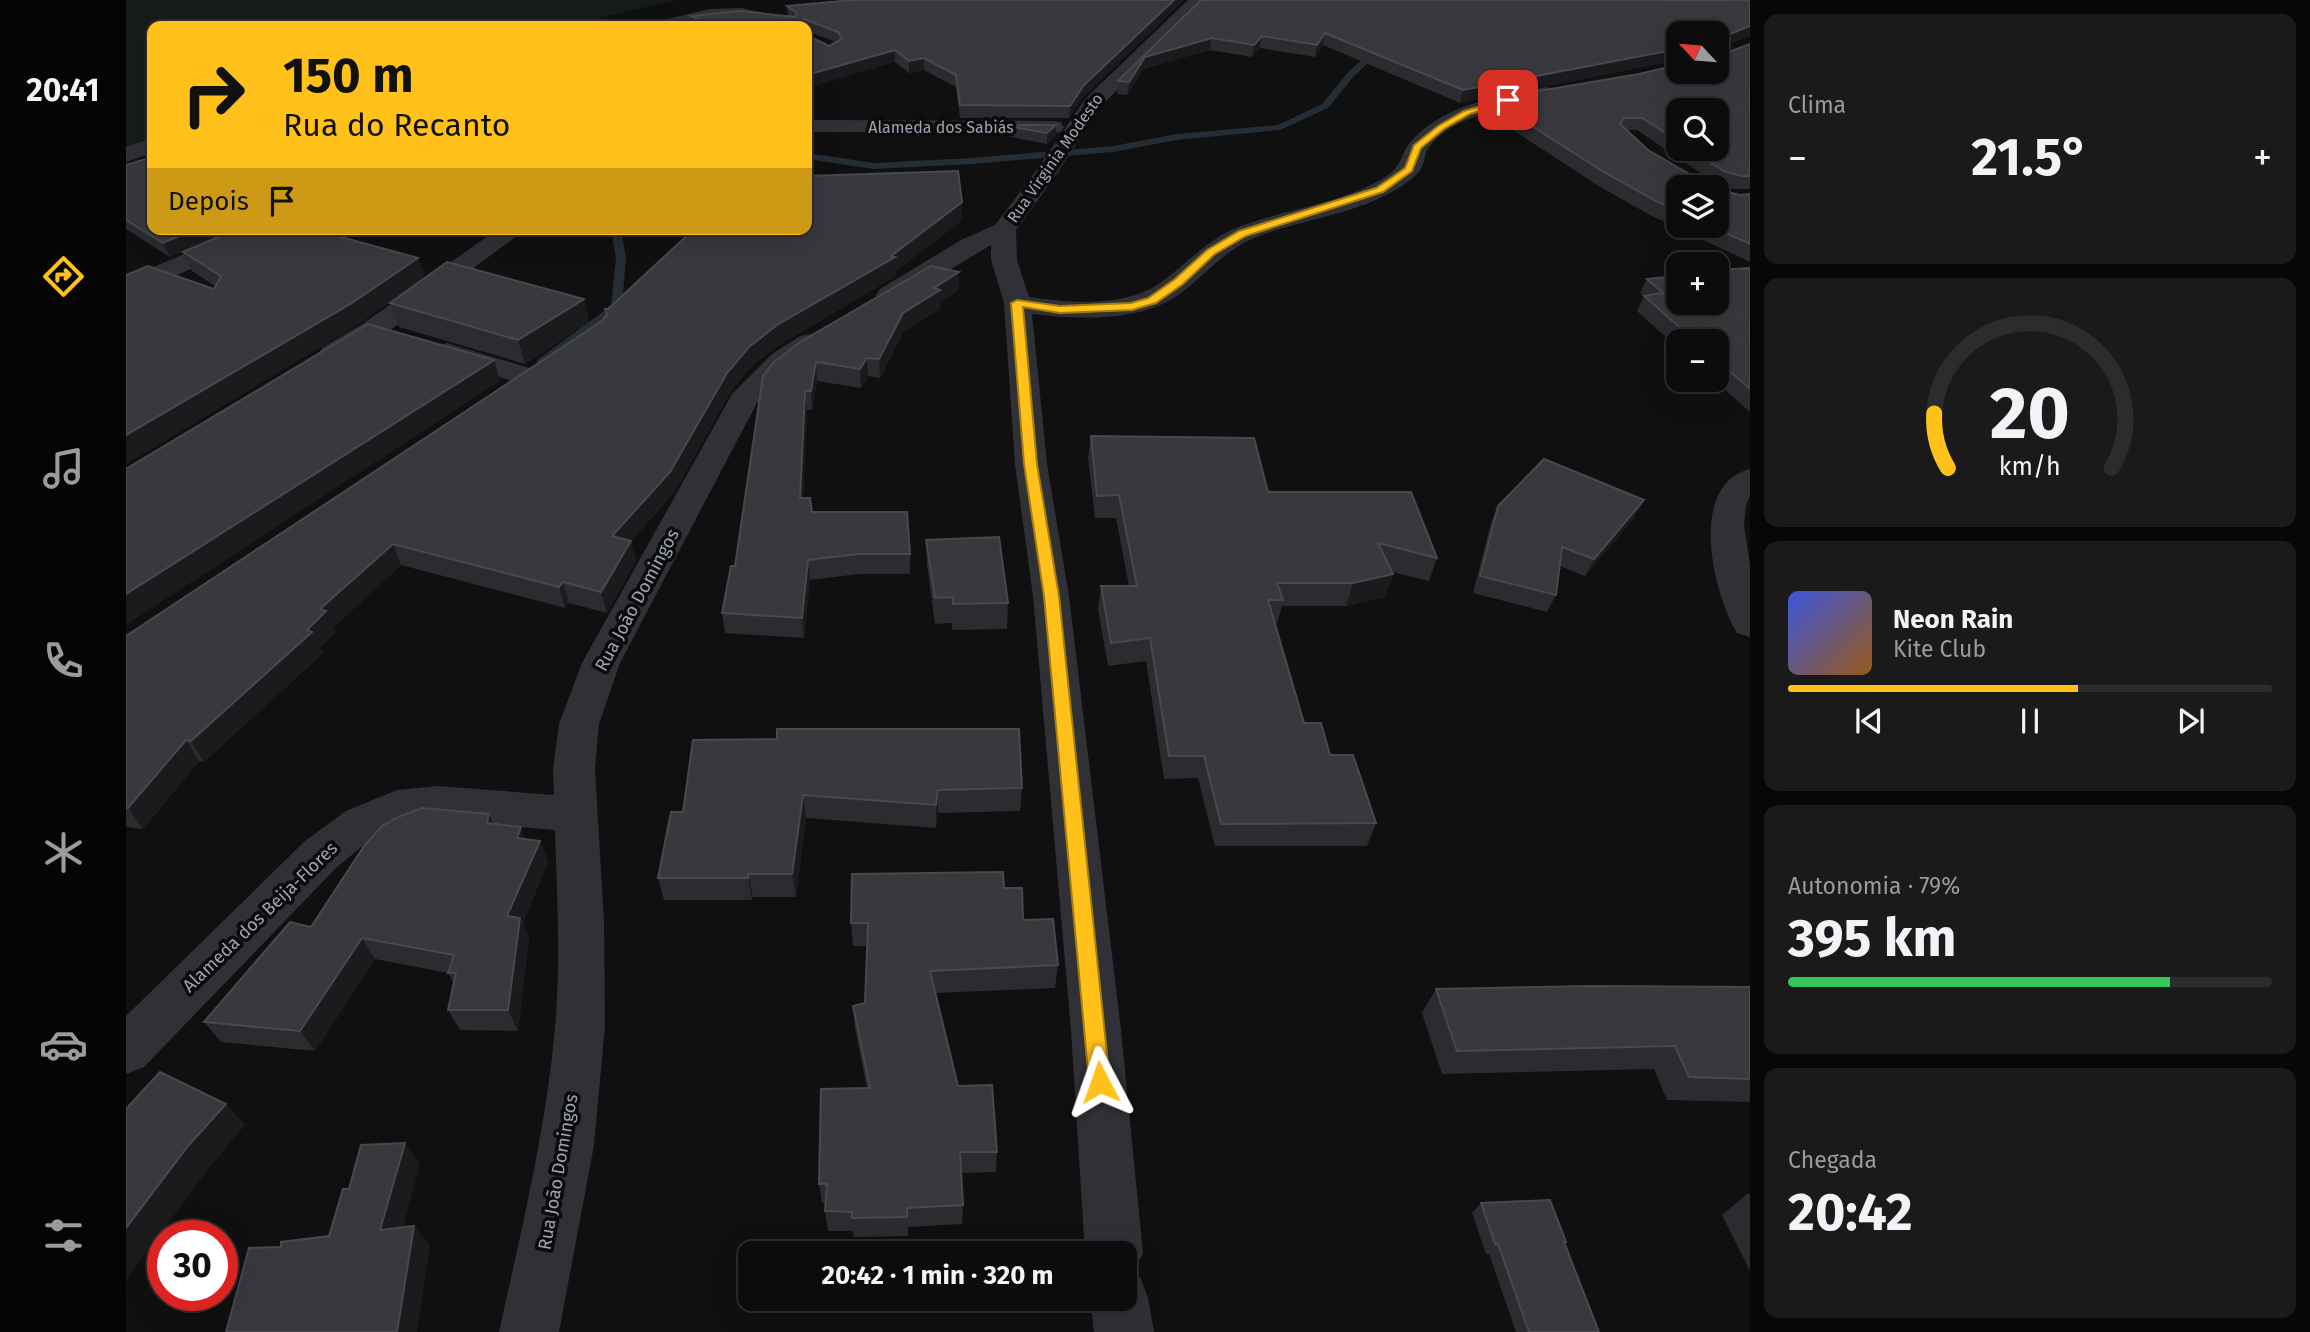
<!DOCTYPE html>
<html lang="pt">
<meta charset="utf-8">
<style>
body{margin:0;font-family:"Fira Sans",sans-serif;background:#1a1a1b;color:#f1f3f6;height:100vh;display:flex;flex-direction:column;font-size:26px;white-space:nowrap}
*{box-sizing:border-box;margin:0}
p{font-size:23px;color:#9a9b9d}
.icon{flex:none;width:38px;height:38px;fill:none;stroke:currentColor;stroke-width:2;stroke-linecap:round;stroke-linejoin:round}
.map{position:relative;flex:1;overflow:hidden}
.sheet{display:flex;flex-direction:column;gap:14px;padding:14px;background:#070707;width:560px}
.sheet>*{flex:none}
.hud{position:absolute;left:21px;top:21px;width:665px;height:214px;border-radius:14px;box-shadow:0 7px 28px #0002,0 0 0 2px #2c2c2e;background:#ffc11a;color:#111;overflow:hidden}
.needle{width:46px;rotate:296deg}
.tools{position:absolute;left:1540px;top:21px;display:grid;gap:14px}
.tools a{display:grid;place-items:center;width:63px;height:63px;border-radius:14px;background:#0c0c0d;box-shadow:0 7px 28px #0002,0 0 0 2px #2c2c2e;font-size:35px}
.speed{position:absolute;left:21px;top:1220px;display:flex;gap:14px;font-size:35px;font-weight:700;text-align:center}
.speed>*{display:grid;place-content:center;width:91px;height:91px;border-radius:50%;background:#0c0c0d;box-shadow:0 7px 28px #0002,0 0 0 2px #2c2c2e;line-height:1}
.speed .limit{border:10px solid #d22;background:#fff;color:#111}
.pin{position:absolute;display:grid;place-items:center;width:60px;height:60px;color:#fff;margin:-30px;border-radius:14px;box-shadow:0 4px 10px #0006}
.me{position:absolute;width:77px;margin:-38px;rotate:356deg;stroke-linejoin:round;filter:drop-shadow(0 0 5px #0008)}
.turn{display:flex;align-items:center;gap:24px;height:147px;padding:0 21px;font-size:32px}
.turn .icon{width:91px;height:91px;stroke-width:2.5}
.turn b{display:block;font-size:49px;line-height:60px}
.then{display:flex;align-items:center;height:66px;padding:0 21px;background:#0003;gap:14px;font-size:26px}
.big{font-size:52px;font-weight:700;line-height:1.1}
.sheet .tile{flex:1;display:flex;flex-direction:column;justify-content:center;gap:10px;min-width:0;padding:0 24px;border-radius:14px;background:#1a1a1b}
.sheet .dial{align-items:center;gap:0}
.dial svg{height:182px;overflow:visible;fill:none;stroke:#2c2c2e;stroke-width:7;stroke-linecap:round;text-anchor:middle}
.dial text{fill:#f1f3f6;stroke:none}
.song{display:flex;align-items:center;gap:21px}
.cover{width:84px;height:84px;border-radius:10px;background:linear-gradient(135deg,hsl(230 70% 55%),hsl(30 70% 35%))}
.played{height:7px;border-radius:4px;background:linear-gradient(90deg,#ffc11a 60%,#2c2c2e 60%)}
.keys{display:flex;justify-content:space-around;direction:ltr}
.heat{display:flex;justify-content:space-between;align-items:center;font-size:38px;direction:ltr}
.charge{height:10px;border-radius:5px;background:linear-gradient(90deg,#34c759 79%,#2c2c2e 0)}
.trip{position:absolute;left:612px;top:1241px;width:399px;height:70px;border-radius:14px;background:#0c0c0d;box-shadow:0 7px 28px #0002,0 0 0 2px #2c2c2e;font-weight:700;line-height:70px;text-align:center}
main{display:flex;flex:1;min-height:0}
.tabs{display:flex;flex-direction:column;width:126px;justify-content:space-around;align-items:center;background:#050505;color:#9a9b9d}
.tabs .icon{width:49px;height:49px}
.tabs .active{color:#ffc11a}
.tabs b{font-size:32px;color:#f1f3f6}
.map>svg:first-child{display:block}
.green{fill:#161c17}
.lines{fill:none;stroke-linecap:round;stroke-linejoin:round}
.stream{fill:#252d35;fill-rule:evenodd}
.minor{fill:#303136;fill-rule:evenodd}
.wall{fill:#2c2b2f;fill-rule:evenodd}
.shaded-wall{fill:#1b1b1d}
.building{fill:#38383d;stroke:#484950;stroke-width:2}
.route{fill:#ffc11a;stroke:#a67d11;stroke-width:2}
.labels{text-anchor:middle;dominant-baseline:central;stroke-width:7;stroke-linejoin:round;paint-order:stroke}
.far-street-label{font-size:16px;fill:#9fa4b3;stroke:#0b0b0c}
.street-label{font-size:18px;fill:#9fa4b3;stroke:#0b0b0c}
</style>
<main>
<nav class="tabs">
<b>20:41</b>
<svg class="icon active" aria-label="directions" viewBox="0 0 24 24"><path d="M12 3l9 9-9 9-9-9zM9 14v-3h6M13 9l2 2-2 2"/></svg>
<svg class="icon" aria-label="music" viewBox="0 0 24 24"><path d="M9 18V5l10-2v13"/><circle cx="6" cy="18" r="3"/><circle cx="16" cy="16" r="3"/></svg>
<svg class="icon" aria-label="phone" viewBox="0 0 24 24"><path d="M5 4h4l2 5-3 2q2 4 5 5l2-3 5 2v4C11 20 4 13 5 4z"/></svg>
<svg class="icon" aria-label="climate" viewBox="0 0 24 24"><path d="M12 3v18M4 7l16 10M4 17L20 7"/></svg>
<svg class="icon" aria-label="car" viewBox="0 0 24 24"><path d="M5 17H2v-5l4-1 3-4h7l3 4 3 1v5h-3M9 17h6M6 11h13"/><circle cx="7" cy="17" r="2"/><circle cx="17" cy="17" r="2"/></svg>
<svg class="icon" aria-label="filters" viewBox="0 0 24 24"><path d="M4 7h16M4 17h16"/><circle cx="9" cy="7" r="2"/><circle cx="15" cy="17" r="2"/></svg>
</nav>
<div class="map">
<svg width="1624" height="1332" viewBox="0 0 1624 1332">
<rect width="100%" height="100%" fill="#101011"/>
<polygon class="green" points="0,0 549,0 439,26 26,26 26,141 0,152"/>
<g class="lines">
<g class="stream">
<polygon points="1257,50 1260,54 1251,55 1228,76 1202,108 1154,130 1051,140 987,152 846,164 748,169 681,159 681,153 748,163 846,158 987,146 1051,134 1152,125 1196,104 1222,72 1246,51"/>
<polygon points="485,229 495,229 500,258 496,307 419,366 411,366 411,360 485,306 490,258"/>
</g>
<g class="minor">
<path d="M1062 0H1081L974 107 930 175 890 230 891 260 903 297C945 303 1001 308 1037 281 1061 263 1081 240 1110 228 1158 209 1211 205 1256 179 1280 165 1272 154 1288 138 1322 104 1374 95 1420 87L1427 89 1430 93 1427 97C1390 107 1325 113 1302 149 1299 153 1299 159 1297 164 1293 175 1281 183 1271 189 1227 216 1173 219 1126 239 1098 251 1079 275 1055 293 1015 323 953 319 906 314L921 464 943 596 995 1030 1017 1253 1006 1274 1014 1277 1022 1298 1028 1332H968L964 1298H999V1253H959L945 1030 907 596 889 464 878 303 865 260V245L772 301 763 303 754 301 750 295 754 289 835 240 869 225 910 171 959 99Z"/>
<path d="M615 8 653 16 670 26C646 27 623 18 599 19 574 20 551 27 527 26L530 22 583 9Z"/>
<polygon points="681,120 927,121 935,122 938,127 935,132 927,133 681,132"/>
<polygon points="26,138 26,153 0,162 0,147"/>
<polygon points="116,229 149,229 146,234 0,297 0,279"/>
<polygon points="372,229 400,229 255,337 217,359 207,362 197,359 193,353 197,347 235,325"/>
<path d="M684 334 694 336 698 342 694 348 658 373 631 403 494 663 473 724 469 769 478 922 479 1026 468 1145 433 1332H373C395 1231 420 1131 429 1027 435 962 431 895 429 830L312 820 276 823 250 835 211 867 18 1067 0 1074V1016L179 841 220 811 271 790 312 786 428 795 427 769 433 724 456 663 606 394 646 354 674 336Z"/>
<polygon points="321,343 413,371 418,377 413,383 403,386 311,358 307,352 311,346"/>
<path d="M1624 469V496L1620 505 1618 525 1624 565V637L1611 633C1587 593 1561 485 1624 469Z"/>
</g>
</g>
<g class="wall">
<polygon points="728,0 1058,0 957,97 943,118 834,118 830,87 798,70 783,73 769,62 703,46 710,42 681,31 681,26 558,26 567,24 565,16 662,16 661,6"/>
<path d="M1075 0H1624V36H1623L1594 48V52L1597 54 1624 44V189H1608L1596 186 1597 191 1614 195 1624 194V262L1524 215 1471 185 1364 115 1368 102 1591 72 1552 33V60L1334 103 1197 45 1189 57 1134 48 1126 57 1084 50 1017 69 1001 95 991 94 992 81ZM1552 110 1591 149H1552ZM1501 130H1511L1579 176H1567L1522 150ZM1552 187 1591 226H1552Z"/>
<polygon points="875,125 930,125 930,136 921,144 875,135"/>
<polygon points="0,165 109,229 44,257 0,229"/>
<polygon points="836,202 836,220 770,271 770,276 653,345 625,366 604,393 548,493 505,541 510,561 481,613 443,603 439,608 275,565 208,627 210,632 194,648 197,653 78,762 73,761 17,829 0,827 0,636 476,321 481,315 479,309 482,309"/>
<polygon points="409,229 463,229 453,237"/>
<polygon points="57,252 292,258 299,277 234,323 0,464 0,273 1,275 88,289 89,286 66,271"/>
<polygon points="1624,268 1624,412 1588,380 1591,380 1591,341 1552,341 1552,348 1511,311 1518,296 1514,293 1521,279 1552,303"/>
<polygon points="833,272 832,290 814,303 814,309 777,332 754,378 742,376 735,388 691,381 686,410 681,410 677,498 686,512 784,554 784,574 733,574 684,580 678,638 599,633 596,613 609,566 637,376"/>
<polygon points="458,299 463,322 399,364 273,327 264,303"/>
<polygon points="965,436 1142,492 1311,558 1303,581 1266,572 1267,574 1259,597 1220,606 1156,606 1151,623 1148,623 1178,723 1204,755 1250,823 1241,846 1089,846 1072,778 1038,779 1020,661 982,666 972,609 975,586 1003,586 990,518 969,518 962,458"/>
<polygon points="1372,506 1509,517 1459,576 1434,566 1430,595 1421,612 1347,593 1365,523"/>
<polygon points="800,540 882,603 881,629 826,630 826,623 809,624 801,565"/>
<polygon points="567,740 896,788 894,811 812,813 810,828 680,818 670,897 627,897 626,900 538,900 532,878 557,812"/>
<polygon points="363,814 367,823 399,839 414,841 422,862 397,923 403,939 392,1031 334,1030 322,1010 328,984 322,973 249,959 189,1051 95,1042 78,1022 185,927"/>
<polygon points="878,888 897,920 932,965 929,988 809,993 832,1086 871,1152 870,1172 835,1173 837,1205 836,1224 782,1227 782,1236 728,1237 727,1231 702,1231 699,1211 700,1203 696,1203 693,1184 741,1088 729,1028 727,1006 739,1003 741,946 727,946 725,923"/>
<polygon points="1624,987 1624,1102 1541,1100 1528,1069 1316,1074 1296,1013 1310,989"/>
<polygon points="1621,1194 1624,1194 1624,1271 1596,1215"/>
<polygon points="1355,1203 1440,1242 1438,1243 1473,1332 1390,1332 1363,1254 1360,1254 1346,1213"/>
</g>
<g class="shaded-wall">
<polygon points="1048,0 1058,0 957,97 943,118 944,106 958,85"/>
<polygon points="1624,26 1623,36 1591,49 1594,38"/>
<polygon points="1199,33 1197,45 1189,57 1191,45"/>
<polygon points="1136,36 1134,48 1126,57 1128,45"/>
<polygon points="1086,38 1084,50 1017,69 1001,95 1003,82 1019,57"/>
<polygon points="1552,49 1552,60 1334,103 1337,90"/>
<polygon points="769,50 769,62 681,88 681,75"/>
<polygon points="798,58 798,70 783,73 783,61"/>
<polygon points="930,125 930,136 921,144 921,133"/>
<polygon points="836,202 836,220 770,271 770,276 653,345 625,366 604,393 548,493 505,541 510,561 481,613 475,592 486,536 601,373 623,347 651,325 765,256"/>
<polygon points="70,229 109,229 44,257 37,243"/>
<polygon points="451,229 463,229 453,237"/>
<polygon points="292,258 299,277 234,323 0,464 0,435"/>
<polygon points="833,272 832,290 814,303 814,309 777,332 754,378 753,359 777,313 808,288"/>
<polygon points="458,299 463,322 399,364 392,340"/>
<polygon points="741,358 742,376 735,388 734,369"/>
<polygon points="368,360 374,381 0,625 0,594"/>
<polygon points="690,362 691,381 686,410 685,391"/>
<polygon points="679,391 681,410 676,517 674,498"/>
<polygon points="1518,500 1509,517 1459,576 1468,559"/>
<polygon points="267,544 275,565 208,627 210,632 194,648 197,653 78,762 65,741 181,630 194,609"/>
<polygon points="682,560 684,580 678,638 676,618"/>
<polygon points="1267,574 1259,597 1220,606 1227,583"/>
<polygon points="437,582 443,603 439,608 433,587"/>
<polygon points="60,740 73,761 17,829 2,808"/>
<polygon points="812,790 812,813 810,828 810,805"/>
<polygon points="677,795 680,818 670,897 666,874"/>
<polygon points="363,814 372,836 361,823"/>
<polygon points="395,827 403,849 391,838"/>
<polygon points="414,841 422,862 397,923 403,939 392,1031 382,1010 381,916"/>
<polygon points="622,874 627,897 626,900 622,878"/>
<polygon points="236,938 249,959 189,1051 174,1031"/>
<polygon points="100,1104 119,1125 84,1167 0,1280 0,1228 62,1146"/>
<polygon points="279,1143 294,1164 271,1249 254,1230"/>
<polygon points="288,1226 304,1245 291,1332 271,1332"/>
</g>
<g class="building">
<polygon points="728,0 1048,0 958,85 944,106 834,105 830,75 798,58 783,61 769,50 681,75 681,35 703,46 716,39 712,32 678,19 679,26 558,26 578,22 565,16 614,11 669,17 671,13 661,6"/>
<polygon points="1075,0 1624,0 1624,26 1594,38 1594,52 1597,54 1624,44 1624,176 1615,176 1598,171 1563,149 1591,149 1591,110 1552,110 1552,141 1516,118 1498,118 1494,124 1522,150 1567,176 1594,176 1597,191 1614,195 1624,194 1624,244 1584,226 1591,226 1591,187 1552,187 1552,211 1530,201 1476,171 1368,102 1407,92 1513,74 1552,65 1552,72 1591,72 1591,33 1552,33 1552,49 1337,90 1199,33 1191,45 1136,36 1128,45 1086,38 1019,57 1003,82 992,81"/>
<polygon points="875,125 930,125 921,133"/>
<polygon points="26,157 26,229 70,229 37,243 0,220 0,165"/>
<polygon points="832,171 836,202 765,256 769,257 651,325 623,347 601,373 544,472 486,536 505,541 475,592 437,582 433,587 267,544 194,609 200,611 181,630 186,632 65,741 60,740 2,808 0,808 0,636 476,321 481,314 479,309 482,309 568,229 681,229 681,176"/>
<polygon points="111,229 186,229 292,258 226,303 0,435 0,275 22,266 88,289 95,276 57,252"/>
<polygon points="321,262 458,299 392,340 264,303"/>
<polygon points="805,266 833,272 808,288 814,290 777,313 753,359 741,358 734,369 690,362 685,391 679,391 674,498 684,498 686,512 781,512 784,554 732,554 682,560 676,618 596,613 605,566 609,566 637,376 647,363 674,342"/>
<polygon points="1624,268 1624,389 1591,360 1591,341 1569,341 1518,296 1537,293 1521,279 1552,276 1552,303 1591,303 1591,270"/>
<polygon points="242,324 368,360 0,594 0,469"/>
<polygon points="965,436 1128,438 1142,492 1285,492 1311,558 1252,543 1267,574 1227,583 1151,583 1157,600 1142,600 1178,723 1195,723 1204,755 1227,755 1250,823 1095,824 1078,756 1043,756 1024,638 985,643 975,586 1011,586 993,495 971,496"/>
<polygon points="1418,459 1518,500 1468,559 1436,547 1430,595 1354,576 1372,506"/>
<polygon points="873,537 882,603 827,604 827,597 809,598 800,540"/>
<polygon points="651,729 893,729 896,788 812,790 810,805 677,795 666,874 622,874 622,878 532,878 545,812 557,812 567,740 651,739"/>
<polygon points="296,808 363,814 361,823 395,827 391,838 414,841 381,916 394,918 382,1010 322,1010 330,973 322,973 328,955 236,938 174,1031 78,1022 164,922 185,927 238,846 256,826 272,817"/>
<polygon points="877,872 878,888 896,888 897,920 927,919 932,965 804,971 832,1086 866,1085 871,1152 834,1152 837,1205 781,1208 781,1217 726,1218 726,1212 699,1211 701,1184 693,1184 695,1089 744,1088 727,1006 739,1003 742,923 725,923 726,874"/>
<polygon points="1466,986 1624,987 1624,1079 1563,1077 1549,1046 1331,1051 1310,989"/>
<polygon points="34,1072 100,1104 62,1146 0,1228 0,1109"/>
<polygon points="279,1143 254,1230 288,1226 271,1332 100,1332 123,1248 155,1247 155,1242 203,1236 217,1189 223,1189 235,1145"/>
<polygon points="1424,1200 1440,1242 1438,1242 1473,1332 1403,1332 1372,1244 1369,1244 1355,1203"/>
</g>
<polygon class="route" points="1382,98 1385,102 1344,114 1318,129 1295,148 1286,171 1257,192 1120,236 1089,254 1057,284 1030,303 1006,310 934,313 897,307 911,464 933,596 984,1082 981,1089 974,1092 966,1089 963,1082 918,596 898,464 885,303 891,300 934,306 1005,303 1022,298 1049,279 1081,250 1113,231 1250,188 1279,168 1288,145 1312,126 1338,111"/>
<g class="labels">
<g class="far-street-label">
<text x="815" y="127">Alameda dos Sabiás</text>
<text transform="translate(929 158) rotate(-55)">Rua Virginia Modesto</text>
</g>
<g class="street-label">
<text transform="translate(511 600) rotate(-62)">Rua João Domingos</text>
<text transform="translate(134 917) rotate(-44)">Alameda dos Beija-Flores</text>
<text transform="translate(432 1172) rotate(-80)">Rua João Domingos</text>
</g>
</g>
</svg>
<div class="tools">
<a><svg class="needle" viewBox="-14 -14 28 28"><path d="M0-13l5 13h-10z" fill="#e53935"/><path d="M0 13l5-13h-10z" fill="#9a9b9d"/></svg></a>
<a><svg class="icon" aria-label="search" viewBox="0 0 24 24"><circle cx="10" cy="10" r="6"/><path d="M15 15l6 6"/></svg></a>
<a><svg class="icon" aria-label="layers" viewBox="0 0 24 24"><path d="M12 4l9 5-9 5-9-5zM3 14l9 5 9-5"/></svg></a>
<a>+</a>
<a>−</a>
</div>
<div class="speed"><div class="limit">30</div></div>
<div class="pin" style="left:1382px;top:100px;background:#d93025"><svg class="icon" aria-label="arrive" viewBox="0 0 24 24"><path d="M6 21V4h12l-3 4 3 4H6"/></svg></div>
<svg class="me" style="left:974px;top:1082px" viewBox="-20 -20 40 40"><path d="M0-17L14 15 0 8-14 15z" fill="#ffc11a" stroke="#fff" stroke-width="4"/></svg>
<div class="trip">20:42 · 1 min · 320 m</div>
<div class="hud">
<div class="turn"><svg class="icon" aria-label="right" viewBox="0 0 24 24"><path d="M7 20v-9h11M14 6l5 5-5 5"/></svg><div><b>150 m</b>Rua do Recanto</div></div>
<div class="then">Depois<svg class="icon" aria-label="arrive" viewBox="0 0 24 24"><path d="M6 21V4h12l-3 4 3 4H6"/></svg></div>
</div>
</div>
<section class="sheet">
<div class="tile"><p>Clima</p>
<div class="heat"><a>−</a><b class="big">21.5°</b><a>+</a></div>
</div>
<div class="tile dial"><svg viewBox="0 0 100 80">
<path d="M14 69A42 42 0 1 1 86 69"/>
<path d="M14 69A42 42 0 0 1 8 45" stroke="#ffc11a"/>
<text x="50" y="56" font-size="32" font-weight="700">20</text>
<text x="50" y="72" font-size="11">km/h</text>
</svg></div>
<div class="tile">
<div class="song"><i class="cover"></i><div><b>Neon Rain</b><p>Kite Club</p></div></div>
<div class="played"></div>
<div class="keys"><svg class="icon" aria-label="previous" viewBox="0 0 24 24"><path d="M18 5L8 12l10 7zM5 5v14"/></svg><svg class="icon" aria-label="pause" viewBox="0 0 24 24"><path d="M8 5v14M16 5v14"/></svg><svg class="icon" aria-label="next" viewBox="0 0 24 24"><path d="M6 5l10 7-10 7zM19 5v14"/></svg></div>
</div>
<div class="tile"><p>Autonomia · 79%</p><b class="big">395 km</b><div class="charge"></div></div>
<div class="tile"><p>Chegada</p><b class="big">20:42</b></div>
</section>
</main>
